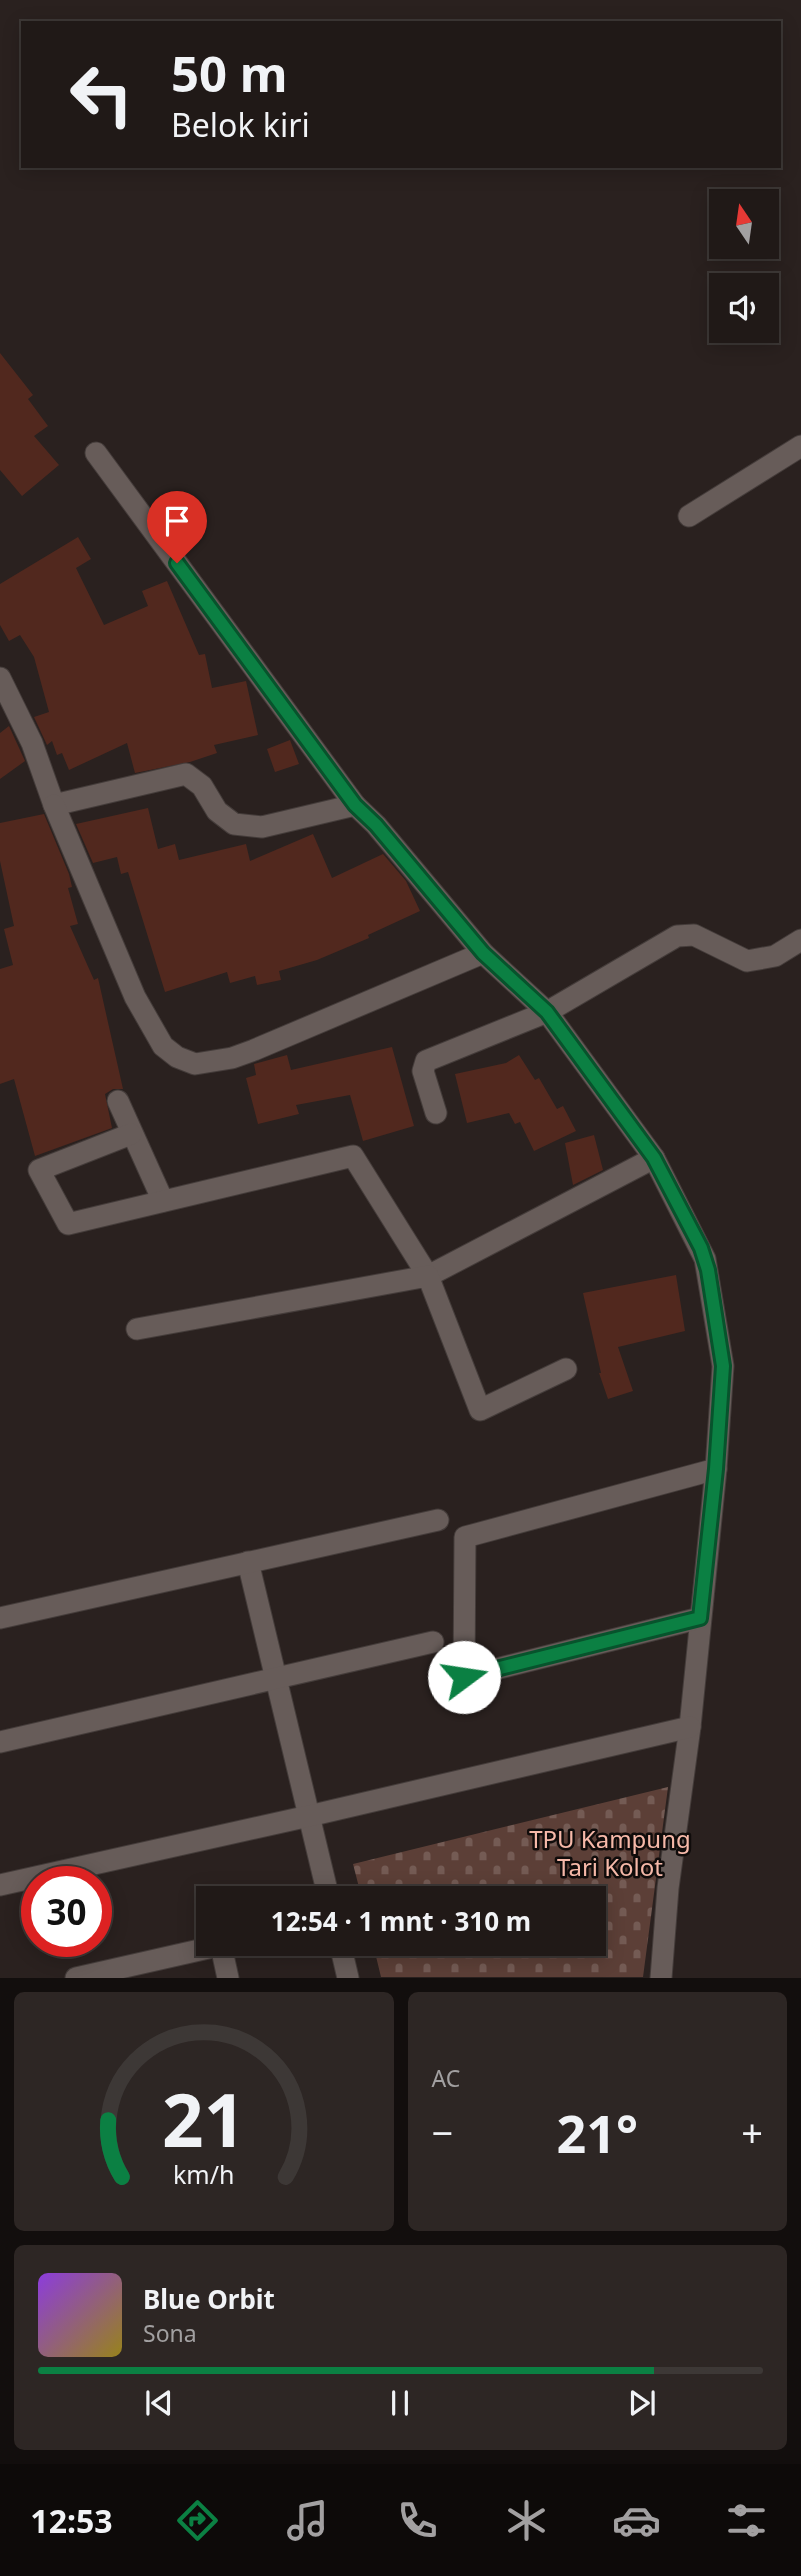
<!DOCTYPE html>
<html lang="id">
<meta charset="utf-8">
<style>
body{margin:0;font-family:"Noto Sans",sans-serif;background:#2d2624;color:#f1f3f6;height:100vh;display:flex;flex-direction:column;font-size:26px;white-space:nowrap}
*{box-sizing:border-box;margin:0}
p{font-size:23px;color:#a2a0a1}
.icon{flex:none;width:38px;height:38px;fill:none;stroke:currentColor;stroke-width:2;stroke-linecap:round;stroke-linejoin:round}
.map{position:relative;height:1978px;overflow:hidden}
.side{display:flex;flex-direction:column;gap:14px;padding:14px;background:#120e0d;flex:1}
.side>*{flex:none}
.top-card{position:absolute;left:21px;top:21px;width:760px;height:147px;border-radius:0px;box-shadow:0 4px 18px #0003,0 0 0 2px #3d3836;background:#201917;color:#f1f3f6;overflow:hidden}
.needle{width:46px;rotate:347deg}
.fabs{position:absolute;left:709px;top:189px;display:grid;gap:14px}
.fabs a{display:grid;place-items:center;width:70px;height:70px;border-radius:0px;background:#201917;box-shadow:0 4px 18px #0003,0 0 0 2px #3d3836;font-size:35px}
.speed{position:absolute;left:21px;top:1866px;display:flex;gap:14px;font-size:35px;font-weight:700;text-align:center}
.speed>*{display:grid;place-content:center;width:91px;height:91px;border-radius:50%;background:#201917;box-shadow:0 4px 18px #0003,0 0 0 2px #3d3836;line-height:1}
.speed .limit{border:10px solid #d22;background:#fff;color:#111}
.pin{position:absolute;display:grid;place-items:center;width:60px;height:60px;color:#fff;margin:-72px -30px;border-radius:50% 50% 50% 0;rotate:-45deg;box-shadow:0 0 7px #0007}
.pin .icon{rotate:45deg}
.me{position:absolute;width:77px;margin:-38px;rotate:76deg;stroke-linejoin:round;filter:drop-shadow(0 0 5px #0008)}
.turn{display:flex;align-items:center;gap:24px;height:147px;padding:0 35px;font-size:32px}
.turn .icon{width:91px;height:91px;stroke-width:2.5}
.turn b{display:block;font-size:49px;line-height:60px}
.big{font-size:52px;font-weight:700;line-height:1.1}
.side .card{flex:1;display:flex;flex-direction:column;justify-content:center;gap:10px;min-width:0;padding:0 24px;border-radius:10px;background:#2d2624}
.side .dial{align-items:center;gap:0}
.dial svg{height:182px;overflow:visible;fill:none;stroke:#3d3836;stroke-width:7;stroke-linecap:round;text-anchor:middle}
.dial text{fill:#f1f3f6;stroke:none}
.song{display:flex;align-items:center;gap:21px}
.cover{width:84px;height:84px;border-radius:10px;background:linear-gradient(135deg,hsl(270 70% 55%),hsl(50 70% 35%))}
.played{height:7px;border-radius:4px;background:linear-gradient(90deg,#0b8043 85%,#3d3836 85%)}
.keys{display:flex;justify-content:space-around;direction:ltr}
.heat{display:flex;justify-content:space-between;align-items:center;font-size:38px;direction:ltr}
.side .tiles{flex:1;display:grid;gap:14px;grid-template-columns:1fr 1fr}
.card:last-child{grid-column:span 2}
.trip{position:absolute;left:196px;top:1886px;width:410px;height:70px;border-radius:0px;background:#201917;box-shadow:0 4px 18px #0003,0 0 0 2px #3d3836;font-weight:700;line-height:70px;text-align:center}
.tabs{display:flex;height:112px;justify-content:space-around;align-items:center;background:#0d0a09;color:#a2a0a1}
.tabs .icon{width:49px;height:49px}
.tabs .current{color:#0b8043}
.tabs b{font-size:32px;color:#f1f3f6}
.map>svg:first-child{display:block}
.cemetery{fill:url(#cemetery-stones)}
.building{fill:#51281e}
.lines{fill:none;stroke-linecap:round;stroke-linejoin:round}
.minor-casing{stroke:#443c3a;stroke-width:23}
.minor{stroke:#675c59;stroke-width:21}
.route-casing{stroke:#07532c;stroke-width:18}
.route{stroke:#0b8043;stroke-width:12}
.labels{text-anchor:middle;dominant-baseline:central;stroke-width:5;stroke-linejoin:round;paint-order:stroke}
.park-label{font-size:24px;fill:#f6b9a9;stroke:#100c0b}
</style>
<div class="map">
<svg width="801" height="1978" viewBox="0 0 801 1978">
<defs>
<pattern id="cemetery-stones" width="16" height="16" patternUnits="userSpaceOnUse" patternTransform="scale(1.75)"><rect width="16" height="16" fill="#5c3f37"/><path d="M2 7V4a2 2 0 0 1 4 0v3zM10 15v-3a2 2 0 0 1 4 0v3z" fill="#745b54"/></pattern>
</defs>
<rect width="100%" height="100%" fill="#2a211f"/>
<polygon class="cemetery" points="668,1787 643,1977 381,1977 373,1944 593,1944 593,1899 362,1899 353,1864"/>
<g class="building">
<polygon points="0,353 33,395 28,399 48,426 34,436 59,465 22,496 0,470"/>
<polygon points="78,537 91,559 76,568 104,625 148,606 142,591 167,581 199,655 205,654 212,688 246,681 258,735 214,745 217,753 190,762 135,773 127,743 69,770 62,753 57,755 52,741 47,745 34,717 49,712 34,657 20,635 9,641 0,625 0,584"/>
<polygon points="9,726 25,761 0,779 0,733"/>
<polygon points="290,740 299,764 275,772 267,749"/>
<polygon points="148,808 158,849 175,844 179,860 246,844 250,861 313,834 332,878 383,854 406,881 420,911 368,935 369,938 317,960 279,971 281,980 257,985 255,976 230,983 227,972 165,992 128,872 121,874 117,857 93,863 76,824"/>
<polygon points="44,814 69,874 72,887 68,888 78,924 70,926 94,980 98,978 123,1089 113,1089 105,1094 112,1128 35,1156 14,1079 0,1084 0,969 13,965 4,929 14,926 0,861 0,823"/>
<polygon points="392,1047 414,1126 363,1141 350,1095 296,1105 299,1114 258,1124 246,1078 256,1075 254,1064 287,1055 291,1070"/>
<polygon points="519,1055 535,1080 539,1078 557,1109 563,1106 576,1131 534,1151 520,1122 515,1124 509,1113 467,1123 455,1074 506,1063"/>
<polygon points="594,1135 603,1170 573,1185 565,1143"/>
<polygon points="676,1275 685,1331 618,1347 633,1391 608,1399 599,1373 601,1373 583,1293"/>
</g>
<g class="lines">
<g class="minor-casing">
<g id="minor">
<polyline points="96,453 355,805 376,825 483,953 547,1012 654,1158 705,1259 723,1366 716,1469 690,1727 668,1888 661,1978"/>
<polyline points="689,516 801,446"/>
<polyline points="0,678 32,743 54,805 186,774 202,786 217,811 234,824 262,827 355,805"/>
<polyline points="54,805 135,997 163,1046 177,1057 195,1064 232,1058 254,1050 483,953"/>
<polyline points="118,1101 163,1201"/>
<polyline points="436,1113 423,1071 426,1061 547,1012 677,936 694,935 747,961 775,956 801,940"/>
<polyline points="131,1134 39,1170 68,1224 353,1156 428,1276 654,1158"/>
<polyline points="137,1329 428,1276 480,1410 566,1369"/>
<polyline points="248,1562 329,1899"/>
<polyline points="0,1618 438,1520"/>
<polyline points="700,1618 464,1677 465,1537 716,1469"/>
<polyline points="0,1742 433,1642"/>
<polyline points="0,1885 309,1816 690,1727"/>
<polyline points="340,1944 348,1978"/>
<polyline points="221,1946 228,1978"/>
<polyline points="76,1978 226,1944"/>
</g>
</g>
<use href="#minor" class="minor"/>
</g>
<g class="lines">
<g class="route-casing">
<polyline id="route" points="177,563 355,805 376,825 483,953 547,1012 654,1158 701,1248 708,1270 723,1366 716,1469 700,1618 464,1677"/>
</g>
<use href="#route" class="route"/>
</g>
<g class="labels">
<g class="park-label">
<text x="610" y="1838">TPU Kampung<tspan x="610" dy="28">Tari Kolot</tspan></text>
</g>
</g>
</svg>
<div class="fabs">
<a><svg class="needle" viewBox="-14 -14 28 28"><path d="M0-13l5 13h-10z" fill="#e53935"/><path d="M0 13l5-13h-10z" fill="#a2a0a1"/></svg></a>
<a><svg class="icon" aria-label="sound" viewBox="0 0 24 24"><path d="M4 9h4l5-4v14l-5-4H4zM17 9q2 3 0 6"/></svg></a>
</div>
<div class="speed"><div class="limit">30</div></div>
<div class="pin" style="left:177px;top:563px;background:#d93025"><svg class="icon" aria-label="arrive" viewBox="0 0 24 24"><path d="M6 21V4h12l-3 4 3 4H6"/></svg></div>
<svg class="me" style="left:464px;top:1677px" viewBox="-20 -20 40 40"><circle r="19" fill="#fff"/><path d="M0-13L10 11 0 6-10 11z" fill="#0b8043"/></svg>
<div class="trip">12:54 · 1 mnt · 310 m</div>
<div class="top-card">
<div class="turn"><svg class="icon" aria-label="left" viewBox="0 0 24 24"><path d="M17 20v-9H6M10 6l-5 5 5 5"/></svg><div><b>50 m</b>Belok kiri</div></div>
</div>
</div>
<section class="side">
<div class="tiles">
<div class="card dial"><svg viewBox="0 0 100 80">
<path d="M14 69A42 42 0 1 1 86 69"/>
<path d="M14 69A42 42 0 0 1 8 44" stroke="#0b8043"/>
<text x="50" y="56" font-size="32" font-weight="700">21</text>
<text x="50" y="72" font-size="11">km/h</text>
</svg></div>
<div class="card"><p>AC</p>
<div class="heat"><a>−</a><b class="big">21°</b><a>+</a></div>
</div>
<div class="card">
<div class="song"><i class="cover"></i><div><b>Blue Orbit</b><p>Sona</p></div></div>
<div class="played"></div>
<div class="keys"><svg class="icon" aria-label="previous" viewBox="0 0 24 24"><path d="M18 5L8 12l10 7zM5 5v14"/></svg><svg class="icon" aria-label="pause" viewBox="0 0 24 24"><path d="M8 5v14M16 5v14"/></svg><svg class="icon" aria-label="next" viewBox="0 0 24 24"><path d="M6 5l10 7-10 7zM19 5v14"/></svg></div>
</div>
</div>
</section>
<nav class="tabs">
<b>12:53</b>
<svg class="icon current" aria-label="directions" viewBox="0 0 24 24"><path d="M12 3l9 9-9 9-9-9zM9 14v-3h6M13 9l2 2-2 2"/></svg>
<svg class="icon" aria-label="music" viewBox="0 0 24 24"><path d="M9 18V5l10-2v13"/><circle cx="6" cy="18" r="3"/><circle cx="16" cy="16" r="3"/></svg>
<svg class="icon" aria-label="phone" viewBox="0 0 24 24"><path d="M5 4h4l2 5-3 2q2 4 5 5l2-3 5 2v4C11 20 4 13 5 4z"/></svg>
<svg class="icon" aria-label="climate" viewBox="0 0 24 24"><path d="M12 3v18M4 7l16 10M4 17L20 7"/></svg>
<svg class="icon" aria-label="car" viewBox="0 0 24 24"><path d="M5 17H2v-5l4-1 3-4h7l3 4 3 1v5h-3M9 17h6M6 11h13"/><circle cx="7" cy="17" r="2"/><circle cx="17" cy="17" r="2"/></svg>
<svg class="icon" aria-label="filters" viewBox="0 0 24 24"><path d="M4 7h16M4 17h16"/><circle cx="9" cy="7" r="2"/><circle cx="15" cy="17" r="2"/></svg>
</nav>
